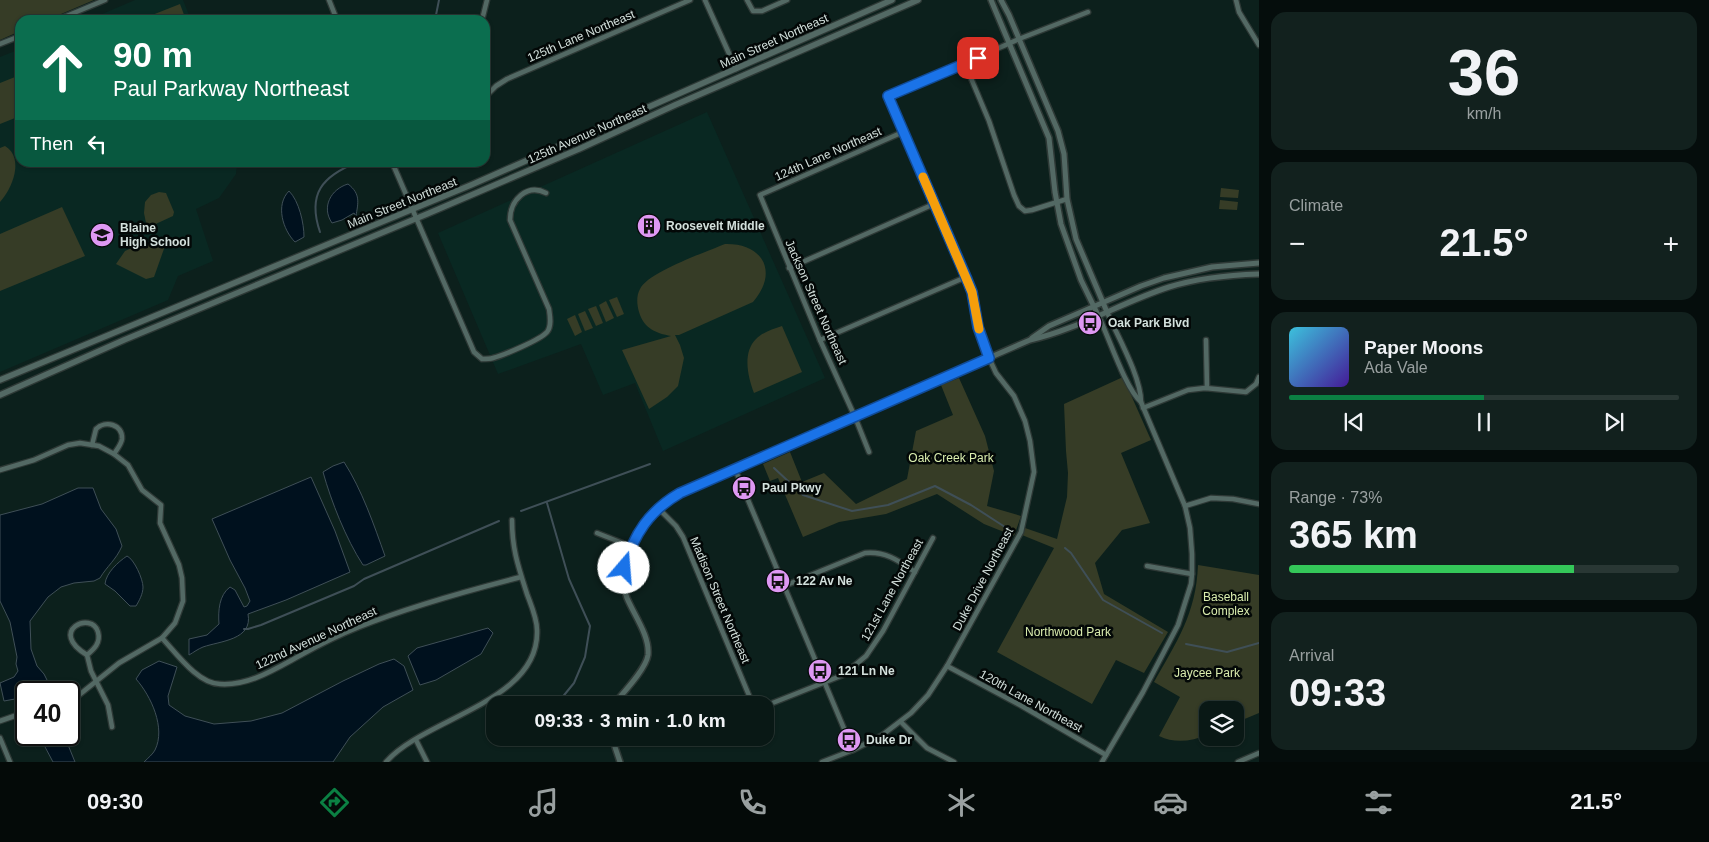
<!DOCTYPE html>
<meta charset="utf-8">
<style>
body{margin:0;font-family:Helvetica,sans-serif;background:#12211e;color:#f1f3f6;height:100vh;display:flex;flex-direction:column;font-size:19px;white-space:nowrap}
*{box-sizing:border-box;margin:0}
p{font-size:16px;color:#99a0a0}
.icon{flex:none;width:28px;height:28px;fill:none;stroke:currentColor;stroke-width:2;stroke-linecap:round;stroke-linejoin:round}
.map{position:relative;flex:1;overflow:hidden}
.panel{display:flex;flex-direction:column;gap:12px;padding:12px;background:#050d0c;width:450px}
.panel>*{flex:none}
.top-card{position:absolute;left:15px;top:15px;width:475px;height:152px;border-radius:15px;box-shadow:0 1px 4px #0004,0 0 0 1px #293734;background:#0b6e4f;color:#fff;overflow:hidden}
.tools{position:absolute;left:1199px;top:701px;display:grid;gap:10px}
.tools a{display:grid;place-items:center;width:45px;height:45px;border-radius:10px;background:#091815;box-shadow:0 1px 4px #0004,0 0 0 1px #293734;font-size:25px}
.speed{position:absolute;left:15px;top:681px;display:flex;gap:10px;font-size:25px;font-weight:700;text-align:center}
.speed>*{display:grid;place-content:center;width:65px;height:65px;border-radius:50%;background:#091815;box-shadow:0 1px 4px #0004,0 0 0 1px #293734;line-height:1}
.speed .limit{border:2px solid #111;border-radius:8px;background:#fff;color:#111}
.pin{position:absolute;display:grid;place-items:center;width:42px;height:42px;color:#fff;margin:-21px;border-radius:10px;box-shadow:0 2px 8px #0006}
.me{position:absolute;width:55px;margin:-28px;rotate:18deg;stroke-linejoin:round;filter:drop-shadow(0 0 4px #0008)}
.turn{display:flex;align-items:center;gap:18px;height:105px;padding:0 15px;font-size:22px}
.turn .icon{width:65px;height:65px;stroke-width:2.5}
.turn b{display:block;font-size:35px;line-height:42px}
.then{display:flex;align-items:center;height:48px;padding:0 15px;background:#0003;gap:10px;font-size:19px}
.big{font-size:38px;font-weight:600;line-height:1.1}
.panel .card{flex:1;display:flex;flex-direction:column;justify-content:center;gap:8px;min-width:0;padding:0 18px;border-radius:15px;background:#12211e}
.panel .dial{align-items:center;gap:0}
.dial b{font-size:65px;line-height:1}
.song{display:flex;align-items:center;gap:15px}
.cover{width:60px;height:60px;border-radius:8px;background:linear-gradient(135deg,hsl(190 70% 55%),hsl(260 70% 35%))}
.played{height:5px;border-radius:2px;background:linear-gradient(90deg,#0b8043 50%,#293734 50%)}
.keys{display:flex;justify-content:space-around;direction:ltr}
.heat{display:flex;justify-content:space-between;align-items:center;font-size:28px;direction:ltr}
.charge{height:8px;border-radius:4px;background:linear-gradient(90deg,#34c759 73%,#293734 0)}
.trip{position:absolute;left:486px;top:696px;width:288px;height:50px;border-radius:15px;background:#091815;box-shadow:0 1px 4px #0004,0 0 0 1px #293734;font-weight:600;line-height:50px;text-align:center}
.tab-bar{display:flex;height:80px;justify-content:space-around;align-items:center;background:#040a08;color:#99a0a0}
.tab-bar .icon{width:35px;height:35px}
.tab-bar .current{color:#0b8043}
.tab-bar b{font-size:22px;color:#f1f3f6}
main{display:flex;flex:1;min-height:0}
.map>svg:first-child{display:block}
.built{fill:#092822}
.green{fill:#363c26}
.water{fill:#00111e;stroke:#3f4f57}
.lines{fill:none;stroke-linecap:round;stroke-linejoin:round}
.stream{stroke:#3f4f57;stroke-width:2}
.minor-casing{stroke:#2e3936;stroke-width:7}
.tertiary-casing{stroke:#2e3936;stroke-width:8}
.secondary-casing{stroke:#2e3936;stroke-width:8}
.minor{stroke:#536964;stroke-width:4.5}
.tertiary{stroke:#536964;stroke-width:5}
.secondary{stroke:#536964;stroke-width:5.5}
.route-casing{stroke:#114b97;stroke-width:12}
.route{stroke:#1a73e8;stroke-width:9}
.slow{stroke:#f59e0b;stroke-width:9}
.labels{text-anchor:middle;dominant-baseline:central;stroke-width:5;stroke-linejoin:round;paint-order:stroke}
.street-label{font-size:12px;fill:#d3e0dc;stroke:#030807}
.poi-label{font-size:12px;font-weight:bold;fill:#d3e0dc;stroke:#030807;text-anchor:start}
.park-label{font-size:12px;fill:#daedae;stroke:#030807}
</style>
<main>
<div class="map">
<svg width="1259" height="762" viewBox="0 0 1259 762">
<rect width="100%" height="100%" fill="#0c201c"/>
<g class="built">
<polygon points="135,0 183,0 191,20 88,20"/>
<polygon points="20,49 20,162 237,163 236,174 219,198 196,209 213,261 178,276 168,300 0,372 0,57"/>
<polygon points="707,112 825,378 663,451 635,383 603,395 581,344 498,374 438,233"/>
</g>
<g class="green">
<polygon points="0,0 94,0 47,20 20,20 20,31 0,40"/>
<polygon points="180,4 186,20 139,20 142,19"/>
<polygon points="20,75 20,116 0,124 0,83"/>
<path d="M5 146C25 158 12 189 0 202V148Z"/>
<polygon points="1221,188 1239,190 1238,198 1220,197"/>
<polygon points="159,192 166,193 174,212 173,216 147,228 144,213 145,202 151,195"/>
<polygon points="1220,200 1238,202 1237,210 1219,209"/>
<polygon points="62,207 85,256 0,291 0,234"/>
<polygon points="144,242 165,246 154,277 146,279 116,264 125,251"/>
<path d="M725 244C763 243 779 272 753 302L679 335H675L680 345 684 358 678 386 667 397 649 409 622 350 671 336C656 333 644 329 639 312 637 305 636 296 640 289 648 272 706 252 725 244Z"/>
<polygon points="617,297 624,314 617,317 609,300"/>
<polygon points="606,301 614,318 606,322 599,305"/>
<polygon points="596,306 603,323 596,326 588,309"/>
<polygon points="585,311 593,328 585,331 578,314"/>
<polygon points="575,315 582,332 575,336 567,319"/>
<path d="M782 326 802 372 754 393C748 377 742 353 756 339 763 332 773 329 782 326Z"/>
<polygon points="1123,377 1151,440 1121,453 1150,523 1122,530 1095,563 1104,594 1168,632 1144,673 1116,660 1092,704 997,652 1054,548 1022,535 1025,528 1057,539 1067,497 1068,473 1066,451 1064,404"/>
<polygon points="959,378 985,436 994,471 987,506 1021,516 1014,536 984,524 937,494 886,514 839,522 803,537 778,478 770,481 763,464 790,452 802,482 824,473 856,504 907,479 916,431 953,415 941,385"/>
<path d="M1198 565 1259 575V713L1235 723V710H1208L1207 735C1192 741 1175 744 1159 736L1180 697 1154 682C1177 641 1196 614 1198 565Z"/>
</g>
<g class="water">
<path d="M348 184C361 194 358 203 356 216L354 213 342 220 332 223C321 207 331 189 348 184Z"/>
<path d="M289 191C299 201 304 223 304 237L295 242C283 230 275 205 289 191Z"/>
<path d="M344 462C362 490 374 525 385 556L366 565H363C346 539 331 501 323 472L333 466Z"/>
<path d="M311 477 335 531 350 572 286 600 248 614C253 640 220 641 203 647 198 649 194 652 189 655V639L207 635 219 624C218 611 219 595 230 587L235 590 244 607 247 606 250 601 245 588 230 560 212 519Z"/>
<path d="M78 488H93L101 509 116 529 122 546C116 560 107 566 100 578L94 581 74 583 61 587 48 597 30 621 31 649 37 666 44 674 50 686 44 692H26V697L4 701 0 683 14 677 18 671 16 664 17 657 10 622 0 601V515L42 504Z"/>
<path d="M127 556C134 559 143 579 143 587 143 594 139 601 136 606H130L115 591 105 584C106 573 118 562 127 556Z"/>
<polygon points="488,628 493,633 481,654 436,680 420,685 408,656 417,648"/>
<path d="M394 659 404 666 413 690 383 707 350 737 333 762H144C148 758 153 754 155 750 166 728 151 696 136 679L142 670 159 661 177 667 168 696 169 705 185 716 214 724 251 721 282 713 343 681 379 664Z"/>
<polygon points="26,729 26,735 64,735 75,762 53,762 44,745 18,740 17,731"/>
</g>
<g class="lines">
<g class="stream">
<polyline points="435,20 439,0"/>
<path d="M320 232C307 194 322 176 358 162"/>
<polyline points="774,468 803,495 852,511 888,505 935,486 971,505 1005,527"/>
<polyline points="547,503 569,579 590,626 585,657 574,683 556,705"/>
<polyline points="521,511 650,464"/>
<polyline points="1065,548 1071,553 1103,600 1162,633"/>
<polyline points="244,629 248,629 261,625 354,586 364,579 499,521"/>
<polyline points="1186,644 1227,652 1259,643"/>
<polyline points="497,740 501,738"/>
</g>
<g class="minor-casing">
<g id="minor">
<polyline points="329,0 337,20"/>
<polyline points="705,0 736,69"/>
<polyline points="747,0 753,11 762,11 787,0"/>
<polyline points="1236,0 1239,12 1259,45"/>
<polyline points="57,20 105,0"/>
<polyline points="482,20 487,0"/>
<polyline points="0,44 20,36"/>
<polyline points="965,64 989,121 1014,195 1019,206 1025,211 1032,210 1067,199"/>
<polyline points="485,97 496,86 507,79 690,0"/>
<path d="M392 162 474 352 482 359C486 359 490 359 493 358 504 355 540 340 547 332 552 326 550 316 549 309L510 220C510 200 527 183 546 193"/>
<polyline points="789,268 934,204"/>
<path d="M1107 312C1118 337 1141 377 1141 402"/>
<path d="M1098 315C1109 337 1125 388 1141 402L1185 506 1190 528 1192 554V574L1191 584 1178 625 1143 692 1102 762"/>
<polyline points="820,340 966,277"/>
<polyline points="1206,340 1207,388"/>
<polyline points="1143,408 1188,390 1205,388 1246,392 1256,384 1259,377"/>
<path d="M92 445 96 429C105 420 123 424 122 439 121 445 117 449 114 454"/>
<polyline points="869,452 855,417 820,340 760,195 903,132"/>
<polyline points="735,469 853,750"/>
<polyline points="0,470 34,460 68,445 80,443 99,446 114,454 128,465 142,490 161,505 160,523 179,565 182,578 183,601 175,623 162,638 119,663 79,695 69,700"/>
<polyline points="1185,506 1211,498 1233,499 1259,504"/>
<polyline points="658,508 676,526 683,537 753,705"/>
<polyline points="597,533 630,546"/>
<polyline points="1147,566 1192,574"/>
<path d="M784 586 865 553C886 551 899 561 915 572"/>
<path d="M162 638C176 653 198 684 220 684 249 686 275 669 301 655 319 645 339 635 359 627 411 606 466 591 521 577"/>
<path d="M87 655C47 631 92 610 98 632 101 643 94 649 87 655L91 671 108 705 112 727"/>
<polyline points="947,666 1020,705 1106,755"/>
<polyline points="765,706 843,675 866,656 883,631 933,538"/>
<polyline points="0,721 26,712"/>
<polyline points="901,722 927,748 954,762"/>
<polyline points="0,738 10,762"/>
<polyline points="416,740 427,762"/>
<path d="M386 762C424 718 540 702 537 630 537 618 531 605 527 594 518 566 512 549 512 520"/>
<polyline points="822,762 853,750 881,736 911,713 928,695 947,666 1021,532 1034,472 1030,441 1025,421 1014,396 996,373 989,358 978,327 972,292 966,277 888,97 1019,39 1088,12"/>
<polyline points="1238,762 1259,753"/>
</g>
</g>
<g class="tertiary-casing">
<g id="tertiary">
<polyline points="991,0 1049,138 1055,192 1061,224 1081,280 1098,315"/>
<polyline points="1001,0 1009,15 1058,131 1064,154 1067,199 1076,239 1107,312"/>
<polyline points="1032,338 1049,326 1141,286 1164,278 1212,267 1259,263"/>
<path d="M613 705C623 693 646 669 648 655 650 636 634 615 627 598 615 566 635 530 658 508 667 500 679 494 690 488L1030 340C1079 329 1122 302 1169 287 1198 278 1229 275 1259 274"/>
<polyline points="612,738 620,762"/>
</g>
</g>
<g class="secondary-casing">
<g id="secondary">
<polyline points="0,380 471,185 892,0"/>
<polyline points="0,395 124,340 427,214 579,149 675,105 918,0"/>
</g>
</g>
<use href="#minor" class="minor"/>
<use href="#tertiary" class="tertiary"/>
<use href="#secondary" class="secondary"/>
</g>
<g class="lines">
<g class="route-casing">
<path id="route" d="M624 568C634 534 649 511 680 493L989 358 978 327 972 292 966 277 888 96 978 58"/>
</g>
<use href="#route" class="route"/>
<polyline class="slow" points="923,177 972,292 979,329"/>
</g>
<defs>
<g id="building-disc" transform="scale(1.25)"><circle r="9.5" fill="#de98f3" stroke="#030807"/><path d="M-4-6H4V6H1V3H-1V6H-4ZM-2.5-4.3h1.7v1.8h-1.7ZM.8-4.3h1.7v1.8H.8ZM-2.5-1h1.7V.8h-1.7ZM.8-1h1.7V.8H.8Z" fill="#111"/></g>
<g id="school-disc" transform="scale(1.25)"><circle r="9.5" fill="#de98f3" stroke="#030807"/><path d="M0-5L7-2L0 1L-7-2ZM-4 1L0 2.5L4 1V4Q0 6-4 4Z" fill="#111"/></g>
<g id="bus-disc" transform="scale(1.25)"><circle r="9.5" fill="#de98f3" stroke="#030807"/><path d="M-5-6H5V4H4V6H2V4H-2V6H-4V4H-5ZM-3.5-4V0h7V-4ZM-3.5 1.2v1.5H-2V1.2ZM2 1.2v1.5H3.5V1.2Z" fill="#111"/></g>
</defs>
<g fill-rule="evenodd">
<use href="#building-disc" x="649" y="226"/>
<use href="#school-disc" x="102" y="235"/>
<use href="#bus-disc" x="1090" y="323"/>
<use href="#bus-disc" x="744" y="488"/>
<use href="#bus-disc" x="778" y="581"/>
<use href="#bus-disc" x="820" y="671"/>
<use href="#bus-disc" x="849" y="740"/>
</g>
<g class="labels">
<g class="street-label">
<text transform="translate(581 36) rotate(-23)">125th Lane Northeast</text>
<text transform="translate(774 41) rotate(-24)">Main Street Northeast</text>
<text transform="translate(587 134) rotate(-24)">125th Avenue Northeast</text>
<text transform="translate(828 154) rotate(-24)">124th Lane Northeast</text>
<text transform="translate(402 203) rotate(-22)">Main Street Northeast</text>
<text transform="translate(816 302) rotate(66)">Jackson Street Northeast</text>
<text transform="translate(983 579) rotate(-62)">Duke Drive Northeast</text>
<text transform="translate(892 590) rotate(-61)">121st Lane Northeast</text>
<text transform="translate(720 600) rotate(67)">Madison Street Northeast</text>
<text transform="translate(316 638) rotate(-25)">122nd Avenue Northeast</text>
<text transform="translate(1031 701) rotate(29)">120th Lane Northeast</text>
</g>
<g class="poi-label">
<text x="666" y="226">Roosevelt Middle</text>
<text x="120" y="228">Blaine<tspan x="120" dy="14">High School</tspan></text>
<text x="1108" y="323">Oak Park Blvd</text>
<text x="762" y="488">Paul Pkwy</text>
<text x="796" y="581">122 Av Ne</text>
<text x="838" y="671">121 Ln Ne</text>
<text x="866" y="740">Duke Dr</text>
</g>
<g class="park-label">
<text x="951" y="458">Oak Creek Park</text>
<text x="1226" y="597">Baseball<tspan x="1226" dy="14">Complex</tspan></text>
<text x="1068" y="632">Northwood Park</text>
<text x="1207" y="673">Jaycee Park</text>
</g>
</g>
</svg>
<div class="tools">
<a><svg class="icon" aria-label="layers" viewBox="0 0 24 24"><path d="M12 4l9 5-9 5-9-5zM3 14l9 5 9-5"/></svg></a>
</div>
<div class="speed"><div class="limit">40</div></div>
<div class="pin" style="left:978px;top:58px;background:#d93025"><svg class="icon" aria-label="arrive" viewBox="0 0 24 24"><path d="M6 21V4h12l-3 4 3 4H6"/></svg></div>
<svg class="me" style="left:624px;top:568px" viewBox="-20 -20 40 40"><circle r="19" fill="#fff"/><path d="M0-13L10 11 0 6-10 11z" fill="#1a73e8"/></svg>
<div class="trip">09:33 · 3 min · 1.0 km</div>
<div class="top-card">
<div class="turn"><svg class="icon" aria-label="ahead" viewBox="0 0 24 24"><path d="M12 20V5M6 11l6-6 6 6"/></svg><div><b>90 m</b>Paul Parkway Northeast</div></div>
<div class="then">Then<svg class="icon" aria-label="left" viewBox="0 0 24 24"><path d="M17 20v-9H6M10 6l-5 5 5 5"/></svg></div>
</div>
</div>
<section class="panel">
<div class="card dial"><b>36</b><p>km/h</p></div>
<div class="card"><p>Climate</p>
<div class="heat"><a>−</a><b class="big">21.5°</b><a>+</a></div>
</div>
<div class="card">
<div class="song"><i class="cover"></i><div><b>Paper Moons</b><p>Ada Vale</p></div></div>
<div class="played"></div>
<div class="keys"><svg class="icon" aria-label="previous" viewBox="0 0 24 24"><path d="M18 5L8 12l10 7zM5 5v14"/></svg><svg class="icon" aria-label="pause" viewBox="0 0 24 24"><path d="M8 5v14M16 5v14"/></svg><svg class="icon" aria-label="next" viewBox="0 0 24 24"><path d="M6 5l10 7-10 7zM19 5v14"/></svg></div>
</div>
<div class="card"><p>Range · 73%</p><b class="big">365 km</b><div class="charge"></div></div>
<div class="card"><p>Arrival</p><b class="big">09:33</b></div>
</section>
</main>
<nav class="tab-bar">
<b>09:30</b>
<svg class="icon current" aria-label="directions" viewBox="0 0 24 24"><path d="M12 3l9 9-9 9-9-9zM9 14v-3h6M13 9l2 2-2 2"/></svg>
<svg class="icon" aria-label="music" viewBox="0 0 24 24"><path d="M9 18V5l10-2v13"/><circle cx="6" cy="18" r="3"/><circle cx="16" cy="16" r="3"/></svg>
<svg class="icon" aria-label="phone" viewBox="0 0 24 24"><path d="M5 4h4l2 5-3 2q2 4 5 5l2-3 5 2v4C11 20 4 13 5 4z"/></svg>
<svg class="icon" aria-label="climate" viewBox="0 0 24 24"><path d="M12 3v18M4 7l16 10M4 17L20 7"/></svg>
<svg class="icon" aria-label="car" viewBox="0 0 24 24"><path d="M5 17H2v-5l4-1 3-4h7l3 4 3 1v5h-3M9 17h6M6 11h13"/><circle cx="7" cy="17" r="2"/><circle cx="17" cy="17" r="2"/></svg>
<svg class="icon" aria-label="filters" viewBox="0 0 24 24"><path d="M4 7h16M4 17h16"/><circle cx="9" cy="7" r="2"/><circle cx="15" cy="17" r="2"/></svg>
<b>21.5°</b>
</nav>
